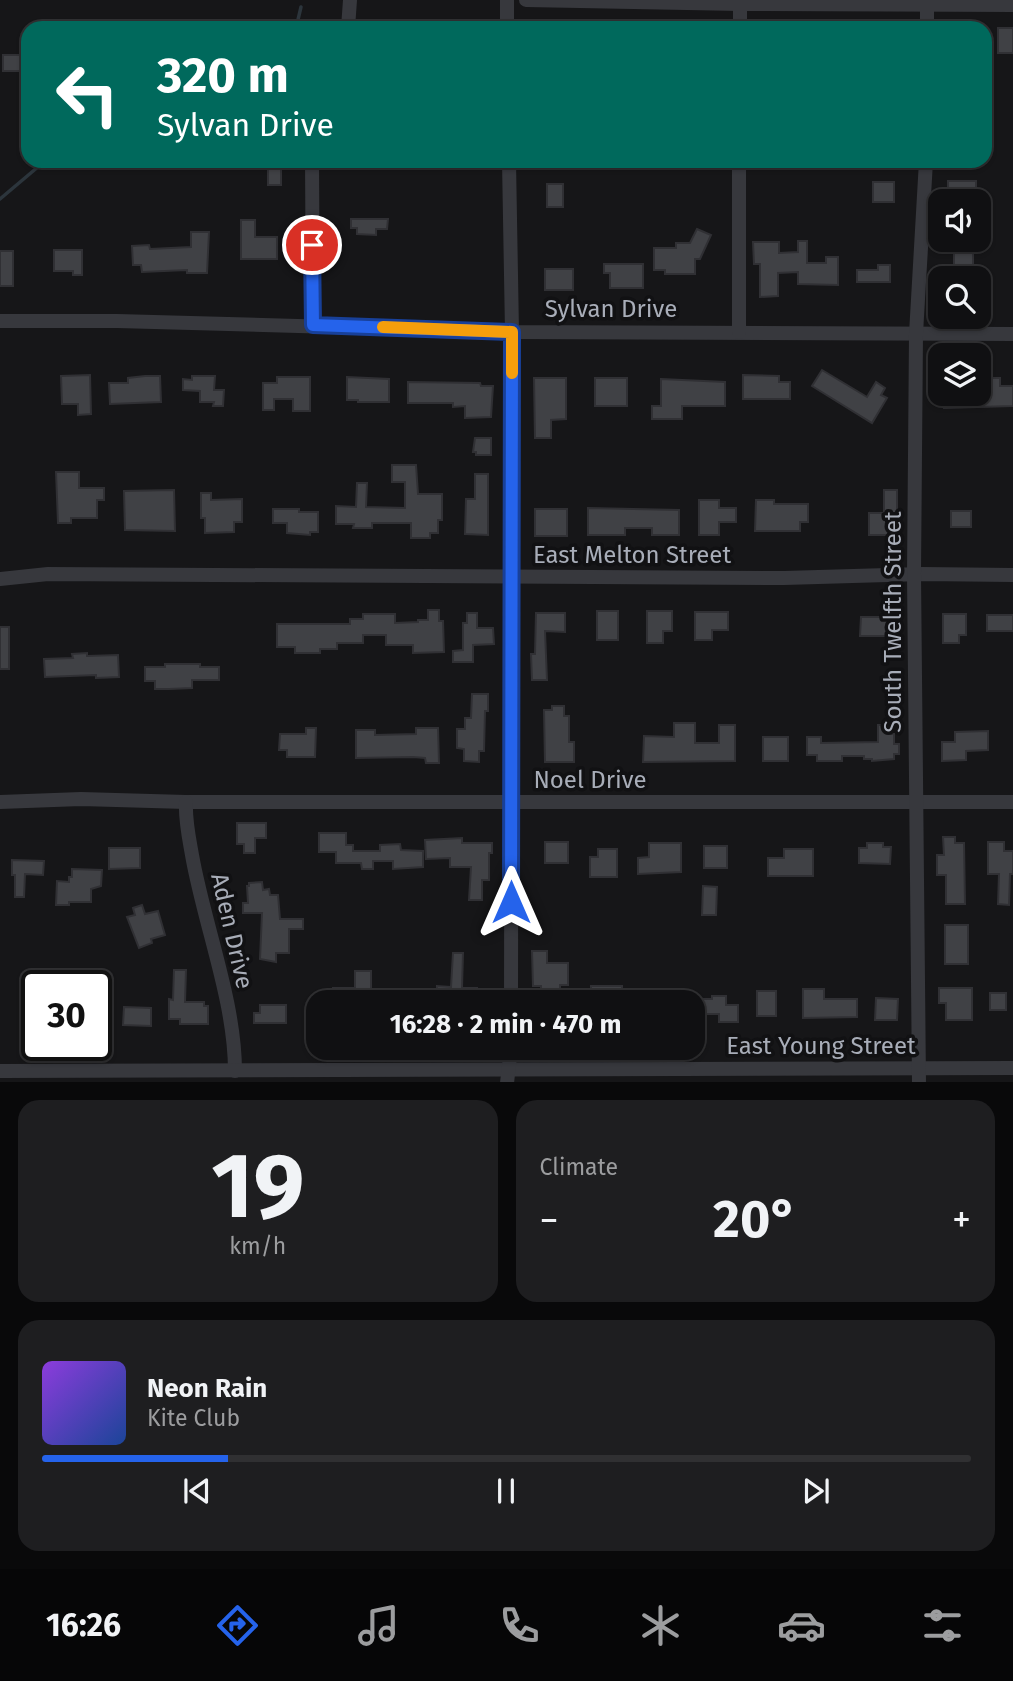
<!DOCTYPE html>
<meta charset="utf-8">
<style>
body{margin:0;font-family:"Fira Sans",sans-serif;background:#1e1e20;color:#f1f3f6;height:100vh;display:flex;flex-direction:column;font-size:26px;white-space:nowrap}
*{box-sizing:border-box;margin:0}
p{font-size:23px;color:#9c9d9f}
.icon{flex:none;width:38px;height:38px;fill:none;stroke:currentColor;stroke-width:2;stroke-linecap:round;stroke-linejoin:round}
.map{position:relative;height:1082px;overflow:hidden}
.side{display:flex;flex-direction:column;gap:18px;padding:18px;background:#09090a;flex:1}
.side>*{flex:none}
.top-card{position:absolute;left:21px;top:21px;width:971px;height:147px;border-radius:21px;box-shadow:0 2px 5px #0004,0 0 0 2px #303032;background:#00695c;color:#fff;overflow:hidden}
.controls{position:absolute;left:928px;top:189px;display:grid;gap:14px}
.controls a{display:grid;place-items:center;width:63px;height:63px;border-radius:14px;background:#101012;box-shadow:0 2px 5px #0004,0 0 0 2px #303032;font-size:35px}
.speed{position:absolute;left:21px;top:970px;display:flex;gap:14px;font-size:35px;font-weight:700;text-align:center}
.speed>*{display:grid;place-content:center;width:91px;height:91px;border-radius:50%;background:#101012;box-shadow:0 2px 5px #0004,0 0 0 2px #303032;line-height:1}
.speed .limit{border:4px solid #111;border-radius:10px;background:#fff;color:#111}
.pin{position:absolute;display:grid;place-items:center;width:60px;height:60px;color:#fff;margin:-30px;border:4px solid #fff;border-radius:50%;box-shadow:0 2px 7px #0007}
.me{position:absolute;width:77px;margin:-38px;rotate:0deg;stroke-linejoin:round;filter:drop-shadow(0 0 5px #0008)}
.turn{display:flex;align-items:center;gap:24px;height:147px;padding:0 21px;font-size:32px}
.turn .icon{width:91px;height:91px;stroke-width:2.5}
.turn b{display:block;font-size:49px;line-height:60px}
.big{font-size:52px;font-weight:700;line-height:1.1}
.side .widget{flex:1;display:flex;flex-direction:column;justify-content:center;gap:10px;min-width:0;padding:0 24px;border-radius:21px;background:#1e1e20}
.side .dial{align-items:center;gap:0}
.dial b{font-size:91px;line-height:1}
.song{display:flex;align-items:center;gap:21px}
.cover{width:84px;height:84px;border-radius:10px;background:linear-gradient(135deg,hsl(270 70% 55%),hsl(220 70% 35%))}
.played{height:7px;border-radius:4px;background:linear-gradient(90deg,#2563eb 20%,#303032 20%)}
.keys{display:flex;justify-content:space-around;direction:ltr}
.heat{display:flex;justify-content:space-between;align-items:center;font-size:38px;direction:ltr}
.side .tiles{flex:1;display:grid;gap:18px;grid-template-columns:1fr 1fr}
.widget:last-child{grid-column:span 2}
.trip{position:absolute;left:306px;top:990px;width:399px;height:70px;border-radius:21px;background:#101012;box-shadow:0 2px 5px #0004,0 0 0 2px #303032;font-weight:700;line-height:70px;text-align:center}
.tabs{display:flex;height:112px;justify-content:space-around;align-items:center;background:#060607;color:#9c9d9f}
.tabs .icon{width:49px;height:49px}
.tabs .selected{color:#2563eb}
.tabs b{font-size:32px;color:#f1f3f6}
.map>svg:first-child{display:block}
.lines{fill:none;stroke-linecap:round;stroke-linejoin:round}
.stream{stroke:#2c353c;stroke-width:3.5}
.building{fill:#404145;stroke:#303034;stroke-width:2}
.minor{stroke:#37383d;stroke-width:14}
.route-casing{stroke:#184099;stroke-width:18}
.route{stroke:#2563eb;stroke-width:12}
.slow{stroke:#f59e0b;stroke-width:12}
.labels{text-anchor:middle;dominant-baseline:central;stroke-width:7;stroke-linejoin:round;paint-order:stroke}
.street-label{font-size:24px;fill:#a8adb8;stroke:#111113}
</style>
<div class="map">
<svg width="1013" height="1083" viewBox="0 0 1013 1083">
<rect width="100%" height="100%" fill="#161618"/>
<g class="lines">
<g class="stream">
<polyline points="296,28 301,7"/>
<polyline points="0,199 45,161"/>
</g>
</g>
<g class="building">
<rect x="998" y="28" width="15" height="25"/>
<rect x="3" y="55" width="18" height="16"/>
<rect x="268" y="164" width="13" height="21"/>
<rect x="948" y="181" width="28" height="17"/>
<rect x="873" y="182" width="21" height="20"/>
<rect x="547" y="184" width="16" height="23"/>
<polygon points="351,219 388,219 387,229 376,229 376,235 357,234 357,228 351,228"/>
<polygon points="241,220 255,220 255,237 277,237 277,259 241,259"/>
<polygon points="697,229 711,235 700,259 695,259 695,274 665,274 665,270 654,270 654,248 676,248 676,243 690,243"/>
<polygon points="191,232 209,232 207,273 187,273 187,270 142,272 141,265 133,265 132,246 149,245 150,249 191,247"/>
<polygon points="798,241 807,241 807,263 826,263 826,257 838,257 838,285 798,284 798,272 778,273 778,296 760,297 760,264 754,264 753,242 779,242 779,253 798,252"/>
<rect x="954" y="246" width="19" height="32"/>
<polygon points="54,250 82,250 82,275 73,275 73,271 54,271"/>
<rect x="0" y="251" width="13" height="35"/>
<polygon points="604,264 643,264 643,288 610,288 610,273 604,273"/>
<polygon points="878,265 890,265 890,282 857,282 857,270 878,270"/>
<rect x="545" y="269" width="28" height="21"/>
<polygon points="822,370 867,397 876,382 885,388 881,395 887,398 872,423 812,386"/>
<polygon points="90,375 91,414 78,415 78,404 62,404 61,376"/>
<polygon points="743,375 779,376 779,382 790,382 790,399 743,399"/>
<polygon points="145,376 160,376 161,402 110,404 109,383 128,383 128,378"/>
<polygon points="192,376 215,376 214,390 224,390 223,406 213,406 214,402 200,402 200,391 183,390 183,379 192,380"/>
<polygon points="277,377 310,377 310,411 293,411 293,399 274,399 274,410 263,410 263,383 277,383"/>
<polygon points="347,377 389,379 389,402 358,402 358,400 347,400"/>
<polygon points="534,378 566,378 566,419 551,420 551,438 535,438"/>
<rect x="595" y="378" width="32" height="28"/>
<polygon points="978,378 1000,378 1000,386 1013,386 1013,406 944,408 943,394 978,394"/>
<polygon points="661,379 725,382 725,406 682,406 682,419 652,419 652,406 661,406"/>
<polygon points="408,382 480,383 481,386 493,386 491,417 465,418 465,406 453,407 453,403 408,403"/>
<polygon points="475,438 491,438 491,455 476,455 476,452 473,452"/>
<polygon points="392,465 416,465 418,494 442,494 442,520 438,520 438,533 430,533 430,538 411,538 411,523 372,523 372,528 353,528 354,524 336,524 336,506 356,507 357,483 367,483 366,507 405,508 405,482 392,482"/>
<polygon points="56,472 79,472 79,488 104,488 104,500 97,500 97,518 71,518 71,523 58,523"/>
<polygon points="475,474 488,474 488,535 465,534 466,499 475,499"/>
<polygon points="174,490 175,531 125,530 124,491"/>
<polygon points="884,490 897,490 897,535 869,535 869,513 884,513"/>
<polygon points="201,493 211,493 211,500 242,499 242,522 234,522 234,532 205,533 205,518 201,518"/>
<polygon points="699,500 719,500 719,508 736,508 736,522 719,522 719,535 699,535"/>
<polygon points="756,500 774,500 774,504 808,504 808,522 800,522 800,531 755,531"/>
<polygon points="588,508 679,510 679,535 652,535 652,528 625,528 625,535 588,535"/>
<polygon points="273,509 299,509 299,512 318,512 318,532 310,532 310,535 287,533 287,523 273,523"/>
<rect x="535" y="509" width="32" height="27"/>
<rect x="951" y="511" width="20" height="16"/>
<polygon points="428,610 439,610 439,621 443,621 444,652 413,653 413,645 386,645 386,635 363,635 363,643 337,643 337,649 320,649 320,653 295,653 295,647 277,647 277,624 350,624 350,619 363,619 363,614 395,614 395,623 418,622 418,620 428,620"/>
<rect x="597" y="611" width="21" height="29"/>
<polygon points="647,611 672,611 672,631 663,631 663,643 647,643"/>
<polygon points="695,612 728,612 728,630 712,630 712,640 695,640"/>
<polygon points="467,613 477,613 477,628 493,628 494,644 473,645 473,662 453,662 453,651 463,650 463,623 467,623"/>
<polygon points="536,613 565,613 565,632 545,631 547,680 532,680 531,654 535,654"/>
<polygon points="943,614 966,614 966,635 959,635 959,643 943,643"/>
<rect x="987" y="615" width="26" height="16"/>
<polygon points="861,617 890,617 890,636 860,636"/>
<rect x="0" y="627" width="9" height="42"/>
<polygon points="87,653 87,656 118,655 119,677 96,678 96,675 45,677 44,659 73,658 72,654"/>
<polygon points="165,664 200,664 200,667 219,667 219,680 192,680 192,688 169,689 155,689 155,681 145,681 145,667 165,667"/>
<polygon points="472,694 488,694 488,711 485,711 484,751 479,751 479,762 464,761 464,749 457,748 457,729 465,729 465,718 471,718"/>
<polygon points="552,706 564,706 564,716 569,716 569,742 574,742 574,762 545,762 544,710 552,710"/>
<polygon points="674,723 695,723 695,743 719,743 719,725 735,725 735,761 643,762 644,736 674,737"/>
<polygon points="878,725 890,725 890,734 894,734 894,744 899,744 899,754 894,754 894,759 872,761 872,759 864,759 864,756 842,756 842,761 817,761 817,755 807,755 807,737 821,737 821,743 878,742"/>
<polygon points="306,728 316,728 315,757 287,757 287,750 279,750 280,734 306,734"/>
<polygon points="416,728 438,728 439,763 426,763 425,758 413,757 356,758 356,730 375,730 375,735 416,734"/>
<polygon points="988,731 988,750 966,751 966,760 942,761 942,742 955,742 955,732"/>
<rect x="763" y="737" width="25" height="24"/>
<polygon points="237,823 266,823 266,838 255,838 255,853 244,853 244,844 237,844"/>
<polygon points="319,833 346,833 346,845 353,845 353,851 380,851 380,845 400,844 401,850 423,851 423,867 393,869 393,861 373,861 373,869 362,869 361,863 336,863 336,852 319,852"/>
<polygon points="943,837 955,837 955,843 964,843 965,904 946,904 946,875 937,875 937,855 944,855"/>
<polygon points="462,838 462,843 492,843 492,853 489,853 489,880 482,880 482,900 469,900 471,867 450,867 450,858 426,859 425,840"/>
<rect x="545" y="842" width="23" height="21"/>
<polygon points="988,842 1004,842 1004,851 1013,851 1013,874 1010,874 1009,905 998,904 999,874 988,874"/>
<polygon points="649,843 681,843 681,872 638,874 638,858 649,857"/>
<polygon points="867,843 883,843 883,847 891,847 890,864 859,863 859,848 867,848"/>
<rect x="704" y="846" width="23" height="22"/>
<polygon points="109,848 140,848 140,868 109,869"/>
<polygon points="598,849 617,849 617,877 590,877 590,857 598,857"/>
<polygon points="784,849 813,849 813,876 768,876 768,858 784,858"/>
<polygon points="12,860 44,861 43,875 25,874 24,897 15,897 15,875 12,875"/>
<polygon points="72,869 102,870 101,886 91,889 91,902 69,902 69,905 56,905 57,881 69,882 69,877 72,877"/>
<polygon points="262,882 263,890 269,889 270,895 278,895 280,919 303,919 303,929 289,929 289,953 276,953 276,962 260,959 262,913 243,913 243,903 248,903 247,886 249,886 249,883"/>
<polygon points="703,886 717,887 716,915 702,915"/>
<polygon points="142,905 145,914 158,911 165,935 151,939 152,943 139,948 127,917 135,915 133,908"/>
<rect x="945" y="925" width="23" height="39"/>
<polygon points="532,951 547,951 547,963 568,963 568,985 560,985 560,994 541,995 541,986 533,986"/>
<polygon points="453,953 463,953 462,988 477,988 476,1000 450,1003 450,1001 440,1000 440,996 437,995 437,986 451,987"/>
<polygon points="174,970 186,970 185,1002 204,1002 204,1006 208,1006 208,1024 180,1024 180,1019 169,1019 169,999 173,1000"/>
<polygon points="355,971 371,971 371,989 394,989 394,1003 333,1003 333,988 355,988"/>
<polygon points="591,986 622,986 622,1003 591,1002"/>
<polygon points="939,988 972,988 972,1020 946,1020 946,1003 939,1003"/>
<polygon points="803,989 824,989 824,999 857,999 857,1017 803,1018"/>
<rect x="757" y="991" width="19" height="25"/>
<rect x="990" y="993" width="16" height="17"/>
<polygon points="712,996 726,996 726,1005 738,1005 738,1022 719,1022 719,1014 693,1014 693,999 712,999"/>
<polygon points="876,998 898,999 897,1020 875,1020"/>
<rect x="21" y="1002" width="16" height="17"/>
<polygon points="260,1005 286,1005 286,1023 254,1023 254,1013 260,1013"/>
<polygon points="124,1007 151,1008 151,1026 123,1025"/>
</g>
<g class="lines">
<g class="minor">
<polyline points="507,0 507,28"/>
<polyline points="526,0 740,4 1013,5"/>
<polyline points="348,28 350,0"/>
<polyline points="740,28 740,0"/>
<polyline points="927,28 927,0"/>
<polyline points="312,161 313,325"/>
<polyline points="509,161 512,332 511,1003"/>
<polyline points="0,321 117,321 512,332 1013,334"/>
<polyline points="739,332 739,161"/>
<polyline points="0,579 48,574 784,578 922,574 1013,575"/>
<polyline points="0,802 81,799 186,802 1013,802"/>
<path d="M186 802C185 820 189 838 192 855 204 924 235 1001 235 1071"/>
<polyline points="0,1071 1013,1068"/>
<polyline points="507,1083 511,1048"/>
<polyline points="919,1083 914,574 916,334 926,161"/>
</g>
</g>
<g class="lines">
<g class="route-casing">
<polyline id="route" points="312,245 313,325 512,332 511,902"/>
</g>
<use href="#route" class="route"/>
<polyline class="slow" points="383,327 512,332 512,373"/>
</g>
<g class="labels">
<g class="street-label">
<text x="611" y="309">Sylvan Drive</text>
<text x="632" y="555">East Melton Street</text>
<text transform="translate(893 622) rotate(-90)">South Twelfth Street</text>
<text x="590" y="780">Noel Drive</text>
<text transform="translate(232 931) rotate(77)">Aden Drive</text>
<text x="821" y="1046">East Young Street</text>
</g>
</g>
</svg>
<div class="controls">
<a><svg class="icon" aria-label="sound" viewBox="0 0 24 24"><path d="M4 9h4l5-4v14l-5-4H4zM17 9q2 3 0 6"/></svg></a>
<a><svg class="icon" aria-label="search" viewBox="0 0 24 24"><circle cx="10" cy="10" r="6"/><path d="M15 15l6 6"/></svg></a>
<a><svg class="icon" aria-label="layers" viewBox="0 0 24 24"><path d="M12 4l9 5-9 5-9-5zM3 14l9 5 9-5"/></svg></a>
</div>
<div class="speed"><div class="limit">30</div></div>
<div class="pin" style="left:312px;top:245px;background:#d93025"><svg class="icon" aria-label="arrive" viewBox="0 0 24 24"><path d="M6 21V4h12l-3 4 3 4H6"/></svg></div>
<svg class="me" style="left:511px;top:902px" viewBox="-20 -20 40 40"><path d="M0-17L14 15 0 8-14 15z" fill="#2563eb" stroke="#fff" stroke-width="4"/></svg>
<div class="trip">16:28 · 2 min · 470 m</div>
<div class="top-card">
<div class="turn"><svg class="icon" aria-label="left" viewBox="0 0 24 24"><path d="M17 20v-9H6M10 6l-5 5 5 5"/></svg><div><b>320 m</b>Sylvan Drive</div></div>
</div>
</div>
<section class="side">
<div class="tiles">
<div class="widget dial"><b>19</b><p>km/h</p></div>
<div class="widget"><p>Climate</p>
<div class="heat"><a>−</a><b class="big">20°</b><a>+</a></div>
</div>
<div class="widget">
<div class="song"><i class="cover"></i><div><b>Neon Rain</b><p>Kite Club</p></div></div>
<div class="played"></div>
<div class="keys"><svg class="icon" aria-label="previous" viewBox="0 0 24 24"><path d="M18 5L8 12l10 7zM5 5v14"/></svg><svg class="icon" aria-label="pause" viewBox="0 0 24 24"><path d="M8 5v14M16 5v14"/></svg><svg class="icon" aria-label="next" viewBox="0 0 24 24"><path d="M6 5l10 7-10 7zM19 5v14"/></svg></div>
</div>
</div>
</section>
<nav class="tabs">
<b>16:26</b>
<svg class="icon selected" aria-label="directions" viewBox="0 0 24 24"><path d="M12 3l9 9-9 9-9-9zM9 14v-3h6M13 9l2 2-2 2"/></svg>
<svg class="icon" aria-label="music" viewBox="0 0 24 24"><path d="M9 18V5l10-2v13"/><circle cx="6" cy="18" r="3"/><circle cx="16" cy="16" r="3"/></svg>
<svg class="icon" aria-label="phone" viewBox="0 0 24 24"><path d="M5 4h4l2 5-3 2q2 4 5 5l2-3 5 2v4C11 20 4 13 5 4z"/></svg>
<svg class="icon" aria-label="climate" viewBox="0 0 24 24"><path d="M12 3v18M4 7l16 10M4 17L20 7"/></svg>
<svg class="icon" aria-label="car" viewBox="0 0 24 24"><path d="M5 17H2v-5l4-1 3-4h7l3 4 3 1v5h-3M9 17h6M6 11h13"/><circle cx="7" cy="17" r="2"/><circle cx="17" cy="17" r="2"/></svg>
<svg class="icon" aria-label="filters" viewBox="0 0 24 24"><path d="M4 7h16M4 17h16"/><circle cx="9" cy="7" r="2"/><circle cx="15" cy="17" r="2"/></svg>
</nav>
